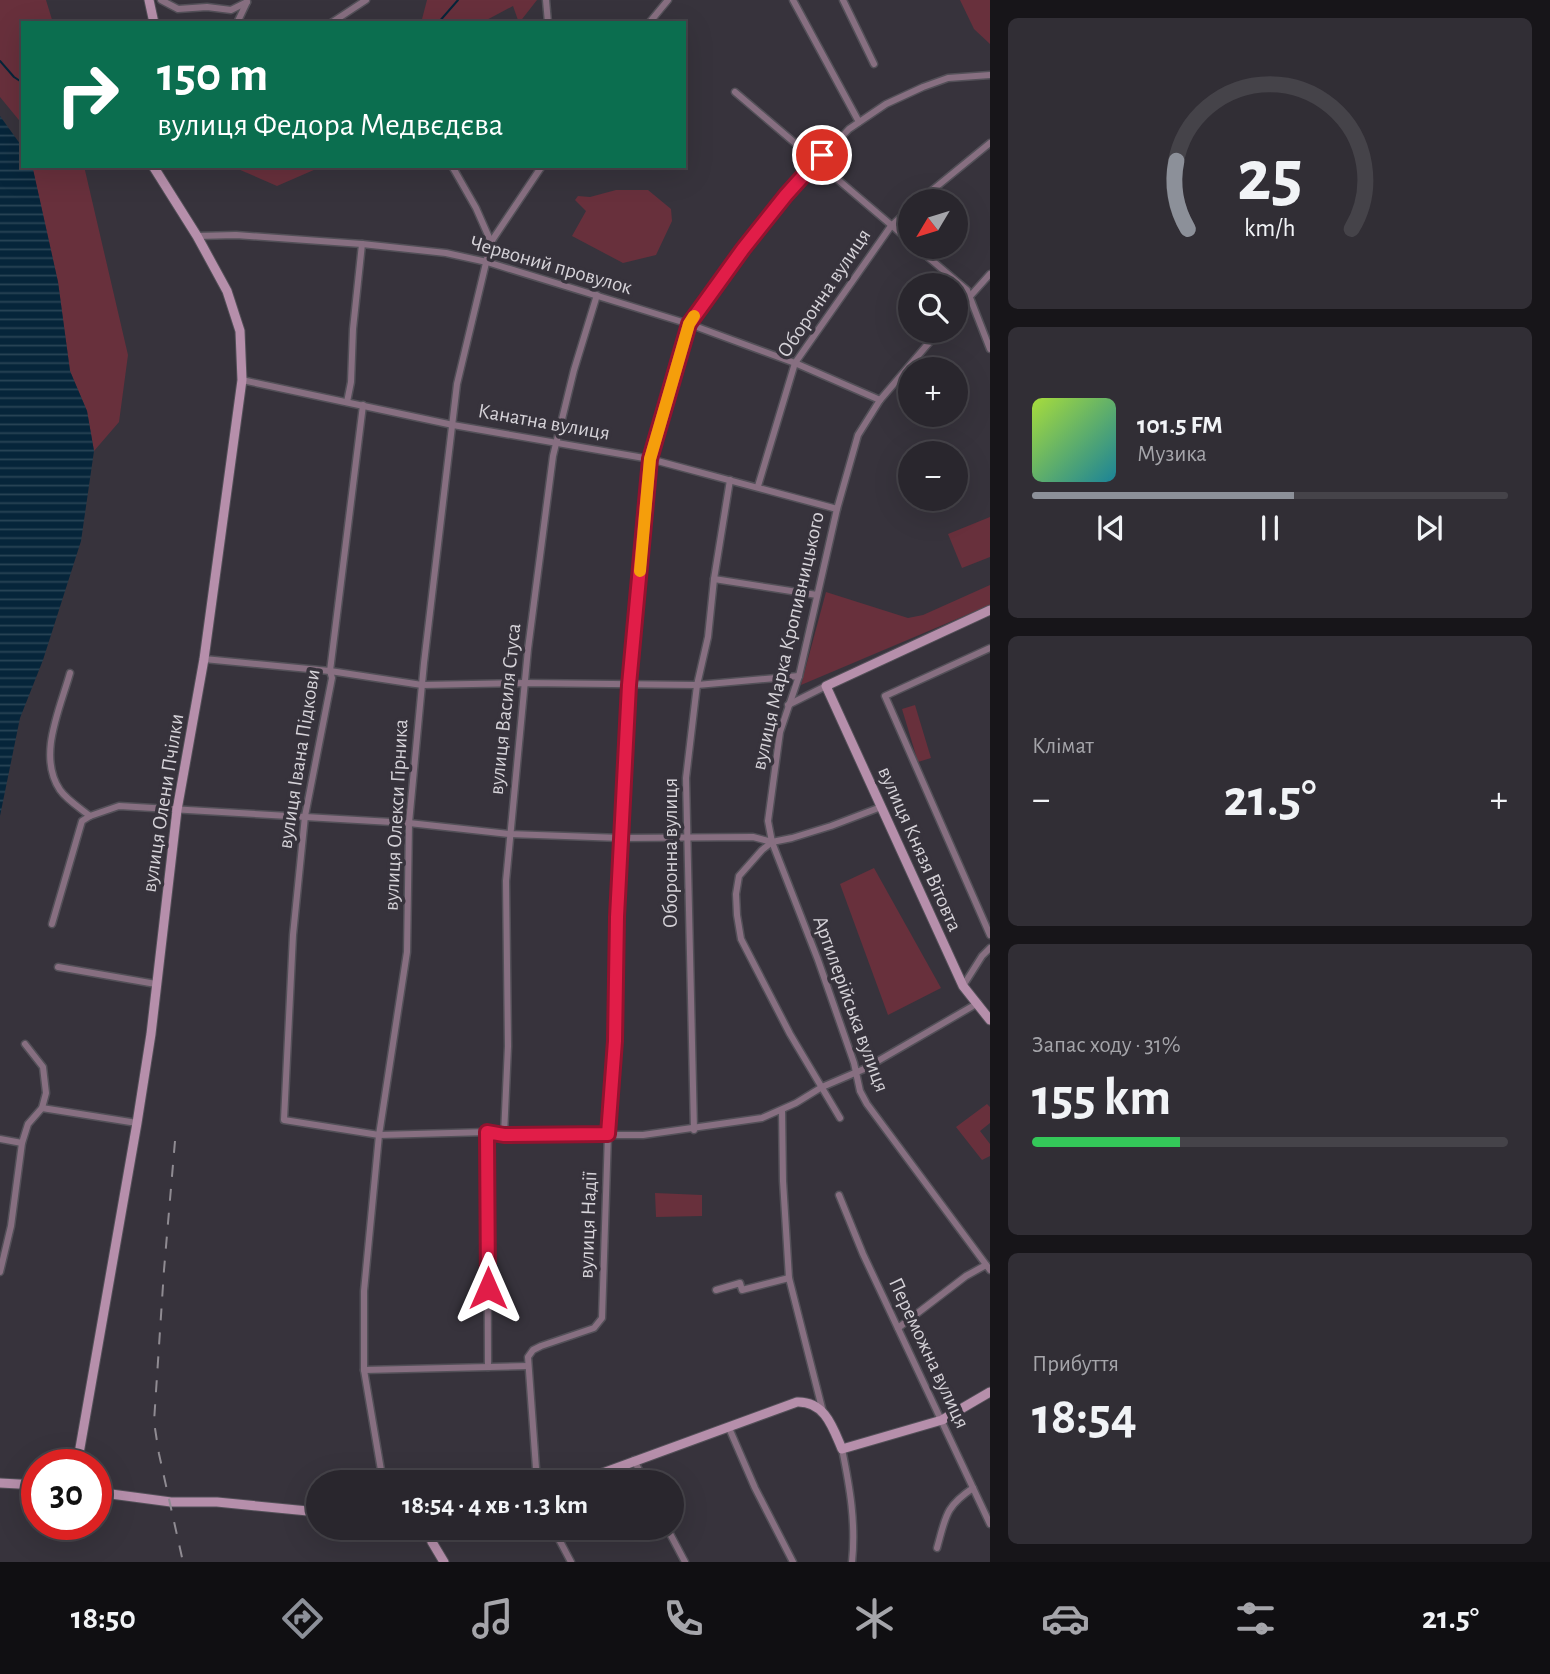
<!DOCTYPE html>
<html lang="uk">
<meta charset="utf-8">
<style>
body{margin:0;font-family:"Alegreya Sans",sans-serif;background:#312e35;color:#f1f3f6;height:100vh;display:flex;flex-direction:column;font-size:26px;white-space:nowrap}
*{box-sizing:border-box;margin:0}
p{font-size:23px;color:#a5a5aa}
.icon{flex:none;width:38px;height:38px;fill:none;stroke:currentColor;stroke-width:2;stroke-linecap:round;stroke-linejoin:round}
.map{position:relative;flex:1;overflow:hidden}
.side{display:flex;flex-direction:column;gap:18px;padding:18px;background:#171519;width:560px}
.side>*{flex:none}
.guide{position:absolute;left:21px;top:21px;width:665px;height:147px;border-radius:0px;box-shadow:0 7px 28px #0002,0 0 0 2px #454349;background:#0b6e4f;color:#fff;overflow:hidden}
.needle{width:46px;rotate:232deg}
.fabs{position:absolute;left:898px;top:189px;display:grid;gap:14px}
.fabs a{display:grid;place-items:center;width:70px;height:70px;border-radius:50%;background:#29262d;box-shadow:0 7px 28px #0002,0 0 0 2px #454349;font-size:35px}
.speed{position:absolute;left:21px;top:1449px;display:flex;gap:14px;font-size:35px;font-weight:700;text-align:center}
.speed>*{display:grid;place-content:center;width:91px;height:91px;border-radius:50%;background:#29262d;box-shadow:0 7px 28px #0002,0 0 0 2px #454349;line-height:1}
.speed .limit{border:10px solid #d22;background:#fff;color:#111}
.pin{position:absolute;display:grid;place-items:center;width:60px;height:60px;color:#fff;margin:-30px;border:4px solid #fff;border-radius:50%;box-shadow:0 2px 7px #0007}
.me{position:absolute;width:77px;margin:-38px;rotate:0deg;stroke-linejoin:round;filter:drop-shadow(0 0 5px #0008)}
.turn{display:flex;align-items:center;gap:24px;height:147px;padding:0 21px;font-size:32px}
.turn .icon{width:91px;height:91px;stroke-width:2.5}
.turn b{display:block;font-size:49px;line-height:60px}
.big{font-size:52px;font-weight:700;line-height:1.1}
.side .widget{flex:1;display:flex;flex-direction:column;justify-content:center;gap:10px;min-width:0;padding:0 24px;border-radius:10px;background:#312e35}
.side .dial{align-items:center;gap:0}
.dial svg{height:182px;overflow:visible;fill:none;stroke:#454349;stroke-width:7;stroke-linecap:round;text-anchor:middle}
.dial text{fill:#f1f3f6;stroke:none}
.song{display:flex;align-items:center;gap:21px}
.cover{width:84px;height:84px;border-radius:10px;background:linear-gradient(135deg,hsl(80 70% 55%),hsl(190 70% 35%))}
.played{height:7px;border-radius:4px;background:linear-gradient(90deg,#8c9099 55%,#454349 55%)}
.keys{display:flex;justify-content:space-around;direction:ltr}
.heat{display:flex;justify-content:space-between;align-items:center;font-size:38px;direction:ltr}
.charge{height:10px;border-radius:5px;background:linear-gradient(90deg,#34c759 31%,#454349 0)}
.trip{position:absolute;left:306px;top:1470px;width:378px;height:70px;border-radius:35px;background:#29262d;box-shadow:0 7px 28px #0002,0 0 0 2px #454349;font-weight:700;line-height:70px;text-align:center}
.tabs{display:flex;height:112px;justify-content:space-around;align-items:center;background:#100f12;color:#a5a5aa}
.tabs .icon{width:49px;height:49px}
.tabs .selected{color:#8c9099}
.tabs b{font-size:32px;color:#f1f3f6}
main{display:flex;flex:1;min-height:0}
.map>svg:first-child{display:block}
.green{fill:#68303c}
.water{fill:url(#water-rules)}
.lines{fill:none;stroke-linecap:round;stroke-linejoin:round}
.stream{stroke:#06253a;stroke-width:2}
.street-casing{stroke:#535058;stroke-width:9}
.secondary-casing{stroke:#535058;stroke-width:11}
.street{stroke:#876f81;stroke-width:6}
.secondary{stroke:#b68fab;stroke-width:9}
.rail{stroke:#8f8b92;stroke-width:2;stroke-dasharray:12 12;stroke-linecap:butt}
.route-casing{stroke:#92132f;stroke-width:18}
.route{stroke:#e11d48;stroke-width:12}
.slow{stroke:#f59e0b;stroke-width:12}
.labels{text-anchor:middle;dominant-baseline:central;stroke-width:7;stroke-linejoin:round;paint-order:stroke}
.street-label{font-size:21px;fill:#d5d2d8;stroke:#37333c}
</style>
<main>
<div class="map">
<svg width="990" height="1562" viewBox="0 0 990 1562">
<defs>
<pattern id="water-rules" width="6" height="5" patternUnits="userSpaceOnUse" patternTransform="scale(1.75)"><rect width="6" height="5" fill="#06253a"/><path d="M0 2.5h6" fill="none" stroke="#294456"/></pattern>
</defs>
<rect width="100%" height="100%" fill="#37333c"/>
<g class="green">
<polygon points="0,0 46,0 53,23 23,23 23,125 0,97"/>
<polygon points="427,0 537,0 519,23 513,6 481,23 421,23"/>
<polygon points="960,0 990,0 990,44 974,29"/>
<polygon points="32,166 84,166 128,355 119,422 94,451 87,411 70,371 58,282"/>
<polygon points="231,166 323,166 277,186"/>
<polygon points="616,190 648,190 671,209 672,221 656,255 623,263 572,236 586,211 575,200 578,196 590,197"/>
<polygon points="990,517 990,557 962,568 948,534"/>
<polygon points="990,585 990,605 801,685 826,592 908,618 923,615"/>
<polygon points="915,705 931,758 918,762 902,709"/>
<polygon points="874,868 941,988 888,1015 840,884"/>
<polygon points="987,1104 990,1107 990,1123 980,1131 990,1144 990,1156 982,1160 956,1127"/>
<polygon points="655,1193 702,1195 702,1216 656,1217"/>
</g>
<polygon class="water" points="0,116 23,148 23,166 32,166 33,169 58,282 70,371 87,411 94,451 81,541 43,660 20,718 0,816"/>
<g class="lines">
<g class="stream">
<polyline points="438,23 458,0"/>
<polyline points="0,61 14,77 23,83"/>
<polyline points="272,166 276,166"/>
</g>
<g class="street-casing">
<g id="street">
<polyline points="161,0 178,9 207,7 231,10 247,2"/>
<polyline points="546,0 548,23"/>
<polyline points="793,0 859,122"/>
<polyline points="843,0 874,64"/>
<polyline points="237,23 247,2"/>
<polyline points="331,23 366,0"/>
<polyline points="649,23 668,0"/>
<polyline points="735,92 910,241"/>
<polyline points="452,166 476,208 491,242"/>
<polyline points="919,201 990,143"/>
<polyline points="197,236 236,235 362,244 446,253 487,262 689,324 795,363 880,400"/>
<polyline points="916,247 967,290 990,349"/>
<polyline points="956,312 990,274"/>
<polyline points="242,380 453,425 650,459 837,509"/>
<polyline points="347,402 351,382 353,329 362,244"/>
<polyline points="363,405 330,671 332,678 305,816 293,935 284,1120 379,1135 487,1132 504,1135 643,1135 762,1118 796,1103 822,1087 864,1069 978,1003"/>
<polyline points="758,486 795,363 891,226 910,209"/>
<polyline points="714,579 817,595"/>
<polyline points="990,648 885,696 990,935"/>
<polyline points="204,659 330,671 422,685 525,683 697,685 799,676"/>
<path d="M70 673C60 709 37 756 60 790 67 800 80 808 90 816L119 806 409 823 509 834 621 838 753 837 772 842 792 838 831 826 881 807"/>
<polyline points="788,705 826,686"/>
<polyline points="772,842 818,960 854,1063 860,1091 867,1104 990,1270"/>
<polyline points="52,924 82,821 90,816"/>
<polyline points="58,967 156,984"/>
<polyline points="963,986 982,956 990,948"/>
<polyline points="42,1108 137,1123"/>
<polyline points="782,1111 783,1181 789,1278 823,1412"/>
<polyline points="840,1118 790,1034 741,939 737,915 736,894 739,876 762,850 772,842 768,821 780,732 799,676 837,509 858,435 880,400 939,331"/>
<polyline points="694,1130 686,778 697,685 708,637 714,579 730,480"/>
<polyline points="487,1132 488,1367"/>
<polyline points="504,1135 508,1046 506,881 528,649 553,456 574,370 597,295"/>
<polyline points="0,1139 22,1143"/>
<polyline points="839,1195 863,1254 990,1524"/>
<polyline points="0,1272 11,1226 22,1143 28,1124 42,1108 46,1093 43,1067 25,1044"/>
<polyline points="716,1290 740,1283 742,1290 789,1278"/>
<polyline points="898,1328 966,1276 986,1265"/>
<polyline points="364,1370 528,1366"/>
<polyline points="729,1428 755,1488 793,1562"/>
<path d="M842 1449C850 1488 856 1523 852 1562"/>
<polyline points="634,1460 645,1482"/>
<polyline points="383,1482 364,1370 364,1291 379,1135 407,952 409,823 424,663 457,384 491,242 542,166"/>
<polyline points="537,1482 528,1357 533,1350 541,1346 594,1328 602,1318 608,1134 615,1041 616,943 629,685 650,459 689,324 729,267 786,195 849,129 886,104 923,87 948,78 990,75"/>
<polyline points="553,1528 571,1562"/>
<polyline points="667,1528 685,1562"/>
<path d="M937 1548C946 1516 945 1507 973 1488"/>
</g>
</g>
<g class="secondary-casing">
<g id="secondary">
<polyline points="149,0 154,23"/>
<polyline points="990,610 826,686 963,986 990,1020"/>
<polyline points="77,1465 137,1123 151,1034 177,810 204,659 242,380 240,331 227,291 197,236 153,166"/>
<path d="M578 1482 797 1402C825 1401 833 1428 842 1449L942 1420 990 1392"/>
<polyline points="0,1483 37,1485"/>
<polyline points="96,1492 171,1502 217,1502 318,1512"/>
<polyline points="428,1528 432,1542 444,1562"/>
</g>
</g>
<use href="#street" class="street"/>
<use href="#secondary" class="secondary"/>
<polyline class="rail" points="175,1141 164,1270 154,1422 159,1454 183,1562"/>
</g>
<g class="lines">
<g class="route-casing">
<polyline id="route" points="488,1288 487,1132 504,1135 608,1134 615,1041 617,917 629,685 650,459 689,324 743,249 786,195 822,155"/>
</g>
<use href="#route" class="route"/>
<polyline class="slow" points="640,571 650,459 689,324 694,316"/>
</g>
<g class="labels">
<g class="street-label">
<text transform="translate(551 265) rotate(16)">Червоний провулок</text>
<text transform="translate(824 293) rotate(-56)">Оборонна вулиця</text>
<text transform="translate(544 422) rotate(10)">Канатна вулиця</text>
<text transform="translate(788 641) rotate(-77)">вулиця Марка Кропивницького</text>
<text transform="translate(505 709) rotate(-84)">вулиця Василя Стуса</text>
<text transform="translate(299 759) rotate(-81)">вулиця Івана Підкови</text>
<text transform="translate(163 803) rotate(-81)">вулиця Олени Пчілки</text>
<text transform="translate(396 815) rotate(-87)">вулиця Олекси Гірника</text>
<text transform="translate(920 849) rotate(66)">вулиця Князя Вітовта</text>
<text transform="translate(670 853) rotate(-90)">Оборонна вулиця</text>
<text transform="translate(851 1004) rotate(70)">Артилерійська вулиця</text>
<text transform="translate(588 1225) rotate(-88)">вулиця Надії</text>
<text transform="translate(929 1353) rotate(65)">Переможна вулиця</text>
</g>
</g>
</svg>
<div class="fabs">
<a><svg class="needle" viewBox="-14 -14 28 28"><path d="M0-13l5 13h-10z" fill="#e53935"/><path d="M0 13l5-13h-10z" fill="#a5a5aa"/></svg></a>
<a><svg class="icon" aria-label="search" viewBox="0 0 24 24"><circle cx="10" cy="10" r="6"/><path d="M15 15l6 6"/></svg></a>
<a>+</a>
<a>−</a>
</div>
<div class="speed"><div class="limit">30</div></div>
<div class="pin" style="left:822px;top:155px;background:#d93025"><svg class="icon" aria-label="arrive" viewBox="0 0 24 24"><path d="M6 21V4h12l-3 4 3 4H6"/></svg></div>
<svg class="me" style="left:488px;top:1288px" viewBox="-20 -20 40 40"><path d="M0-17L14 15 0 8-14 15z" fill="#e11d48" stroke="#fff" stroke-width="4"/></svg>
<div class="trip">18:54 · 4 хв · 1.3 km</div>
<div class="guide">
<div class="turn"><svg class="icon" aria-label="right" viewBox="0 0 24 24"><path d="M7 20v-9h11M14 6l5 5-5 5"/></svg><div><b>150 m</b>вулиця Федора Медвєдєва</div></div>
</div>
</div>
<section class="side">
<div class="widget dial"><svg viewBox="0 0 100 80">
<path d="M14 69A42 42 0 1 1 86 69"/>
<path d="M14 69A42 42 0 0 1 9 39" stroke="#8c9099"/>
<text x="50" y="56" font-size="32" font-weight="700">25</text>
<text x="50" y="72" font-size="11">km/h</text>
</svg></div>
<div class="widget">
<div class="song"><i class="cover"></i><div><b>101.5 FM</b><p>Музика</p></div></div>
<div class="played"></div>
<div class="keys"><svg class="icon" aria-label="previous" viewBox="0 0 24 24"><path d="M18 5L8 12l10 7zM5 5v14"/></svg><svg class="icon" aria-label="pause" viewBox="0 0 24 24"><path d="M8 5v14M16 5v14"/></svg><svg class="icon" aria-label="next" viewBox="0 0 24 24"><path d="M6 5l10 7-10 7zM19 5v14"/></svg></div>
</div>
<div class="widget"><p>Клімат</p>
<div class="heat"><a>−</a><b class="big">21.5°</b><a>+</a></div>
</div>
<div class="widget"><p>Запас ходу · 31%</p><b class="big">155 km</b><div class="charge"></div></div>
<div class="widget"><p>Прибуття</p><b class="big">18:54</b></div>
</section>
</main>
<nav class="tabs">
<b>18:50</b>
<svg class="icon selected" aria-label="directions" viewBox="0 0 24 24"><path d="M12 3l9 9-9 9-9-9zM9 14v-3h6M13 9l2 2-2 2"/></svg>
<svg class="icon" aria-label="music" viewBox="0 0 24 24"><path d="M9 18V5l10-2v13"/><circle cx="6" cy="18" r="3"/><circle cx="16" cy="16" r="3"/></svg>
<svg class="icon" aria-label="phone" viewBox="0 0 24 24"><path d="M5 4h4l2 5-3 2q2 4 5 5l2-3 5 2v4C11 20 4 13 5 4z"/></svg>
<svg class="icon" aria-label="climate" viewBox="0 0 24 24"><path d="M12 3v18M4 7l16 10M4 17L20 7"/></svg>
<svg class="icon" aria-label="car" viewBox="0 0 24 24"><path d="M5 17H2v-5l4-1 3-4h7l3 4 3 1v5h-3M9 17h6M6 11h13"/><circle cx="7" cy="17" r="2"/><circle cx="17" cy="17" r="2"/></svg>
<svg class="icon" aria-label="filters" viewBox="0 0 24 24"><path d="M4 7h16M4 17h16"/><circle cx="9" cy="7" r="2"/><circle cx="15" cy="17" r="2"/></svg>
<b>21.5°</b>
</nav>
